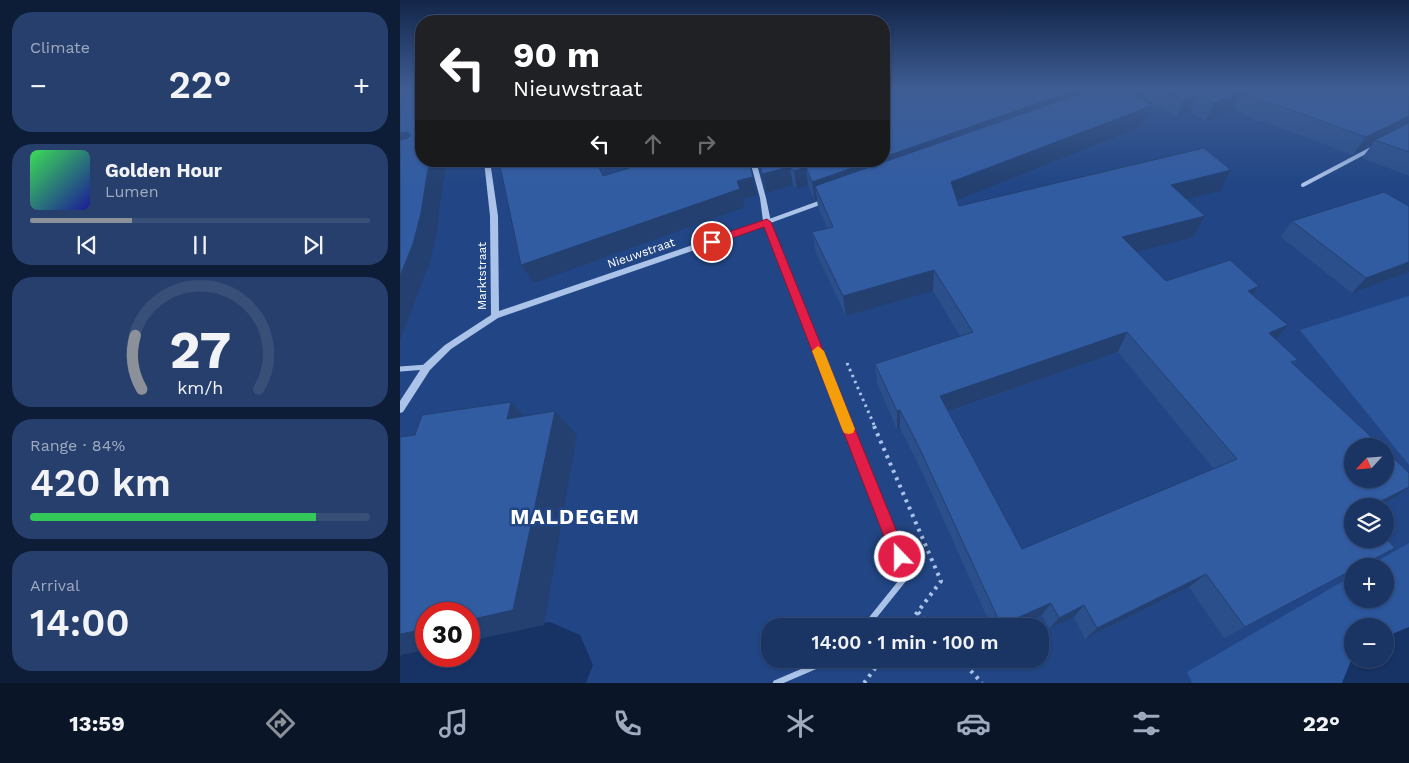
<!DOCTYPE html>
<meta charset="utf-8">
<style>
body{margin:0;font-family:"Work Sans",sans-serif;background:#273f6d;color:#f1f3f6;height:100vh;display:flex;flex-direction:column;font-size:19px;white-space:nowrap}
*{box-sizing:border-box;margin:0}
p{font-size:16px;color:#9faabf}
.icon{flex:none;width:28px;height:28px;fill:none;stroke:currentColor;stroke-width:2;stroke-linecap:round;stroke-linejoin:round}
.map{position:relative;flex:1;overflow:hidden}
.sheet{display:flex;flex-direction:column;gap:12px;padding:12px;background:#0e1d37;width:400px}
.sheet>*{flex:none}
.guide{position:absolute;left:15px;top:15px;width:475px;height:152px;border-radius:20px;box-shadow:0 1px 4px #0004,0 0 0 1px #384f78;background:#202124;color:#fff;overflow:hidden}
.needle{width:32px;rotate:244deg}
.controls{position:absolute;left:944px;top:438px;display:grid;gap:10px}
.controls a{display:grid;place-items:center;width:50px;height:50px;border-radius:50%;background:#1a3464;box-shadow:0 1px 4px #0004,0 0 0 1px #384f78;font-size:25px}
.speed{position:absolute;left:15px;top:602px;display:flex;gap:10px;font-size:25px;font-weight:700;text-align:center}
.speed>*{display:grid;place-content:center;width:65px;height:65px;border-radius:50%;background:#1a3464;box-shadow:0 1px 4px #0004,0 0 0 1px #384f78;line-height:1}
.speed .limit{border:8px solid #d22;background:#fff;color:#111}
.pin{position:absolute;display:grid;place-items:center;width:42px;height:42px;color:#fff;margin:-21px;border:2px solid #fff;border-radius:50%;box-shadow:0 1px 5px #0007}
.me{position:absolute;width:55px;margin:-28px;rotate:338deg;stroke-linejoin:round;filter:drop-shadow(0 0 4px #0008)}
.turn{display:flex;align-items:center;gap:18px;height:105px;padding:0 15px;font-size:22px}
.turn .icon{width:65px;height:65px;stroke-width:2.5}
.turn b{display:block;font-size:35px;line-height:42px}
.lanes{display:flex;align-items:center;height:48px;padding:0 15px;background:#0003;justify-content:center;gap:25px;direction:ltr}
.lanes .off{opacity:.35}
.big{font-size:38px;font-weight:600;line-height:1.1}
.sheet .tile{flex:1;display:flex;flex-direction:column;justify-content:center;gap:8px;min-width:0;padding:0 18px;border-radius:20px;background:#273f6d}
.sheet .dial{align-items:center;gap:0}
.dial svg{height:130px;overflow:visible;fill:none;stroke:#384f78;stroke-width:7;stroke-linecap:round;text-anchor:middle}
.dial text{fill:#f1f3f6;stroke:none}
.song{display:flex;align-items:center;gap:15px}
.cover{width:60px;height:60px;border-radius:8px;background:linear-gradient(135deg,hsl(130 70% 55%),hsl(240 70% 35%))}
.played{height:5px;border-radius:2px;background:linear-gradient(90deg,#8c9099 30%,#384f78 30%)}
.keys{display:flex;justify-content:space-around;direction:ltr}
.heat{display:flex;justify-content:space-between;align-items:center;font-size:28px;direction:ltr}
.charge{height:8px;border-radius:4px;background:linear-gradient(90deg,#34c759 84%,#384f78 0)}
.trip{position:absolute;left:361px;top:618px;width:288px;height:50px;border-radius:20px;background:#1a3464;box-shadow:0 1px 4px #0004,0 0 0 1px #384f78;font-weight:600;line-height:50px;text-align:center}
.menu{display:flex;height:80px;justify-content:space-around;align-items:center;background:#0a1528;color:#9faabf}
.menu .icon{width:35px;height:35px}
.menu .current{color:#8c9099}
.menu b{font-size:22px;color:#f1f3f6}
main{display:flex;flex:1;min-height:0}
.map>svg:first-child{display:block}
.green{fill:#2c579d;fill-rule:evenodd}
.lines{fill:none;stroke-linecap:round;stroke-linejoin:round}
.river{fill:#173365;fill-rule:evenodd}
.path-far1{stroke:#abc3e9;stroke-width:3;stroke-dasharray:2.5 4;stroke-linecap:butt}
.path{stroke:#abc3e9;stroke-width:4;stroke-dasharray:3 5;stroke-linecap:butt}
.minor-far2{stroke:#abc3e9;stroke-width:4}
.minor-far1{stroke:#abc3e9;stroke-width:5}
.minor{stroke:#abc3e9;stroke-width:6}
.tertiary{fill:#abc3e9;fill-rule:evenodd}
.wall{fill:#2b4f8b;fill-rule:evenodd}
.shaded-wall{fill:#234071}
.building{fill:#325ca2;stroke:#234071;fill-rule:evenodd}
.route{fill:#e11d48;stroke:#92132f}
.slow{fill:#f59e0b}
.labels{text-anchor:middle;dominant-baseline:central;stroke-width:5;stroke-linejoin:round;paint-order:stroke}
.street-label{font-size:12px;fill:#fff;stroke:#224685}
.near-district-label{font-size:21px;font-weight:bold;letter-spacing:1px;fill:#fff;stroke:#224685}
</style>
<main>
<section class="sheet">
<div class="tile"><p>Climate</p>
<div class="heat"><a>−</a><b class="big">22°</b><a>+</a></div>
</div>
<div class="tile">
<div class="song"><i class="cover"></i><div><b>Golden Hour</b><p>Lumen</p></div></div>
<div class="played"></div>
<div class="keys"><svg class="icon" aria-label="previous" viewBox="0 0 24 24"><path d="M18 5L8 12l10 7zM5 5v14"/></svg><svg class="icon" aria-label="pause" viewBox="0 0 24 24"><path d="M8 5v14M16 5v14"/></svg><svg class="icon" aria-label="next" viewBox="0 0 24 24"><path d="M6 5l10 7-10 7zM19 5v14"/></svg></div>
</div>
<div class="tile dial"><svg viewBox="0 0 100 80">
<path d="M14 69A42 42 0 1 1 86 69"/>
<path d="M14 69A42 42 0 0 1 10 36" stroke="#8c9099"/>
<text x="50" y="56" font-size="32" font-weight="700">27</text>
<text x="50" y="72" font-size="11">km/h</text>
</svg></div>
<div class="tile"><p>Range · 84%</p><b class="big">420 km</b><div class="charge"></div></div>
<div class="tile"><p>Arrival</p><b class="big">14:00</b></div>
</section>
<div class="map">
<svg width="1009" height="683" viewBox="0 0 1009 683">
<rect width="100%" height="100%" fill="#224685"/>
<g class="green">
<polygon points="1009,296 1009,465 900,330"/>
<path d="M1009 543V670L986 683H792L787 672 952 576V599H985V566H969ZM952 626H985V659H952Z"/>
</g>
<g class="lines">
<g class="river">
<polygon points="150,622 180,635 193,665 186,683 0,683 0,657 2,652 26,642 26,656 69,656 69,634"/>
<polygon points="1009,627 1009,683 942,683 952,658 985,659 985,637"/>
</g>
<polyline class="path-far1" points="447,363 475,427"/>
<g class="path">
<polyline points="474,426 541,581 507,626"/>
<polyline points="518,612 531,626"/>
<polyline points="560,659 582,683"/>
<polyline points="464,683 482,659"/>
</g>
<g class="minor-far2">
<polyline points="903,185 973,148"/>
<polyline points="372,235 367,222 422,202"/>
</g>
<g class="minor-far1">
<polyline points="372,233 448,427"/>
<polyline points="0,369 27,367"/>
</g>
<g class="minor">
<polyline points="448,426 507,575 466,626"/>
<polyline points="376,683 432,659"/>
</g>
<polygon class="tertiary" points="84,161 90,161 98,216 99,311 363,221 360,198 350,161 356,161 366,198 371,222 370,224 98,318 51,349 30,370 3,412 0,413 0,401 24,364 45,345 91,315 90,216"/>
</g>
<g class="wall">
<path d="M734 89H1009V176L962 158 971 146 953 155 859 120 858 122 834 109 806 121 790 112 777 117 740 97 751 106 743 126 557 200 559 206 820 191 787 199 805 216 794 237 737 252 766 281 853 295 876 339 898 360 894 364 992 499 977 506H952L845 627 824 638 789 587 685 639 674 617 649 629 642 615 616 626H591L518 463 500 428 497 430 477 383 475 364 560 336 533 291 446 316 416 253 412 232 427 228 418 207 417 200 415 201 408 185 397 189 393 185 367 193 358 161H484L733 92ZM718 352 814 469 622 549 548 412Z"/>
<polygon points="1009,206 1009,272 952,293 881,237 892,221"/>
</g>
<g class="shaded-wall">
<polygon points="679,89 726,89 415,186 417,200 415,201 412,182 472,161 484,161 484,157"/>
<polygon points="843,92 834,109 806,121 814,103"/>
<polygon points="798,95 790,112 777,117 784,100"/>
<polygon points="751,106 743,126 550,203 551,182"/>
<polygon points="1009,116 1009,127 975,140 971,146 953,155 966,137"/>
<polygon points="7,132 20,150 0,155 0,133"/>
<polygon points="31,161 48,161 42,188 37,232 30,262 0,341 0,276"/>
<polygon points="390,167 393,185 367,193 362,174"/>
<polygon points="406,167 408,185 397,189 394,171"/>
<polygon points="831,170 820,191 761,206 771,185"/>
<polygon points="353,177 357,195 343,199 345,207 134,283 121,265 337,181"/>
<polygon points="805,216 794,237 714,258 722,237"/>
<polygon points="1009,262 1009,272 952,293 966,278"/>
<polygon points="534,270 533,291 446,316 443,296"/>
<polygon points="859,286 845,307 848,291"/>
<polygon points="888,325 871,345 869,333"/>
<polygon points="727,332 718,352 538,415 540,396"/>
<polygon points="111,402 135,426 107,419"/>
<polygon points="500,410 500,428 497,430 497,411"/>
<polygon points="155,411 177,435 144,625 69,641 69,620"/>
<polygon points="1009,487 1009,488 992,499 977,506 971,506"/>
<polygon points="806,574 789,587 685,639 697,628"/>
<polygon points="651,603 642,615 616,626 600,626 601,625"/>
<polygon points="684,605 674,617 649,629 659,618"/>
<polygon points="26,629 26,650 0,655 0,634"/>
</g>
<g class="building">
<polygon points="0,89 21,89 21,161 31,161 28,169 21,213 13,244 0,276 0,140 8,138 11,135 7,132 0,133"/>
<polygon points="484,89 679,89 484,157"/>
<path d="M694 89H730L751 106 551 182 559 206 804 148 831 170 771 185 805 216 722 237 766 281 830 260 859 286 848 291 888 325 869 333 898 360 891 362 981 446H952V479H985V450L1009 473V487L971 506H952V539H985V537L995 548 960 566H952V570L845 627 806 574 697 628 684 605 659 618 651 603 601 625 518 445 500 410 497 411 475 364 573 332 534 270 443 296 412 232 433 227 415 186ZM727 332 837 459 622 549 540 396Z"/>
<polygon points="763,89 1009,89 1009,116 966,137 869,102 868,104 843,92 814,103 798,95 784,100"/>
<polygon points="1009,123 1009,152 975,140"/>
<polygon points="99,161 196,161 203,176 252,161 349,161 353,177 337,181 340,189 121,265"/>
<polygon points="359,161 472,161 412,182 406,167 394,171 390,167 362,174"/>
<polygon points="984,192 1009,206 1009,262 966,278 892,221"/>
<polygon points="111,402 107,419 155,411 113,610 69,620 69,614 26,614 26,629 0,634 0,437 15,435 22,415"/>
</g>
<linearGradient id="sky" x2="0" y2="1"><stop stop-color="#132649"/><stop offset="0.48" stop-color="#3e5d94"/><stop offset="1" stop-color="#3e5d94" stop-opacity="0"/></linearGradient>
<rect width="1009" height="184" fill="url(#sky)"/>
<polygon class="route" points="367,219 371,222 507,557 505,562 500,564 494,562 492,557 364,227 312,245 307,242 308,239"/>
<polygon class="slow" points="418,346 424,351 455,429 453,433 449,434 444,433 442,429 412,351"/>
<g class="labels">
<g class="street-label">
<text transform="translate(241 253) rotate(-19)">Nieuwstraat</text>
<text transform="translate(82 276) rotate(-90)">Marktstraat</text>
</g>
<g class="near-district-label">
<text x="175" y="516">MALDEGEM</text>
</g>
</g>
</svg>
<div class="controls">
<a><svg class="needle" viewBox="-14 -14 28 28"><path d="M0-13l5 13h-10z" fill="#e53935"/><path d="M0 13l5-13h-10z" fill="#9faabf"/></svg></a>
<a><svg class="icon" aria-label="layers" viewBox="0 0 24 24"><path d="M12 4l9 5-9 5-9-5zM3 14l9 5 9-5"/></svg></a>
<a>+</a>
<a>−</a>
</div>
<div class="speed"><div class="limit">30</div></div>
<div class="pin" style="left:312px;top:242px;background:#d93025"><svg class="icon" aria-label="arrive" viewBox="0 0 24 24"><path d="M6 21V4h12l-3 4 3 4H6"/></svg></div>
<svg class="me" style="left:500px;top:557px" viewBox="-20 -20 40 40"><circle r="17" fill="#e11d48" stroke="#fff" stroke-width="3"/><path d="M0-11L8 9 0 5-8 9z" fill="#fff"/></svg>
<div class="trip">14:00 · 1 min · 100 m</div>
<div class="guide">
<div class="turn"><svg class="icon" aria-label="left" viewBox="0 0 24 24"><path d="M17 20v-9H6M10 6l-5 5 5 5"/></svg><div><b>90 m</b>Nieuwstraat</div></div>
<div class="lanes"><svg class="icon" aria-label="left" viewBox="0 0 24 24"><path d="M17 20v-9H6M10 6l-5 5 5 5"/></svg><svg class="icon off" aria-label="ahead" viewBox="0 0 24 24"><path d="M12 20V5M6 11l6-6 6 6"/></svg><svg class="icon off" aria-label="right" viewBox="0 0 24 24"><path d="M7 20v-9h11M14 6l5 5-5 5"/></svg></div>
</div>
</div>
</main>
<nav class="menu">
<b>13:59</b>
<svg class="icon current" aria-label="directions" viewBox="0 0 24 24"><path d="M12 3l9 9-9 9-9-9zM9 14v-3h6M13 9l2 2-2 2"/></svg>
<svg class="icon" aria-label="music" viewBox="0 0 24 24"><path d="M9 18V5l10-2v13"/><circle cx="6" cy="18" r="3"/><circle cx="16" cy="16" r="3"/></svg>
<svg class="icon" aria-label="phone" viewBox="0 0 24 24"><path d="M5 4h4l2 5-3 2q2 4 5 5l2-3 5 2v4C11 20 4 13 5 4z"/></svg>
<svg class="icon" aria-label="climate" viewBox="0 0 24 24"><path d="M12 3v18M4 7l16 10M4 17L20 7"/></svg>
<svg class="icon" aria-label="car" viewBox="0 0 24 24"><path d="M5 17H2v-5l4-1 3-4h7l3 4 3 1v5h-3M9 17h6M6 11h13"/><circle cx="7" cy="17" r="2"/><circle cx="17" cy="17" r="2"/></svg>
<svg class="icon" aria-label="filters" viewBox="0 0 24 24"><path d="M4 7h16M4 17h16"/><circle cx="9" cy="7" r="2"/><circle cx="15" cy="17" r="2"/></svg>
<b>22°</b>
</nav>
